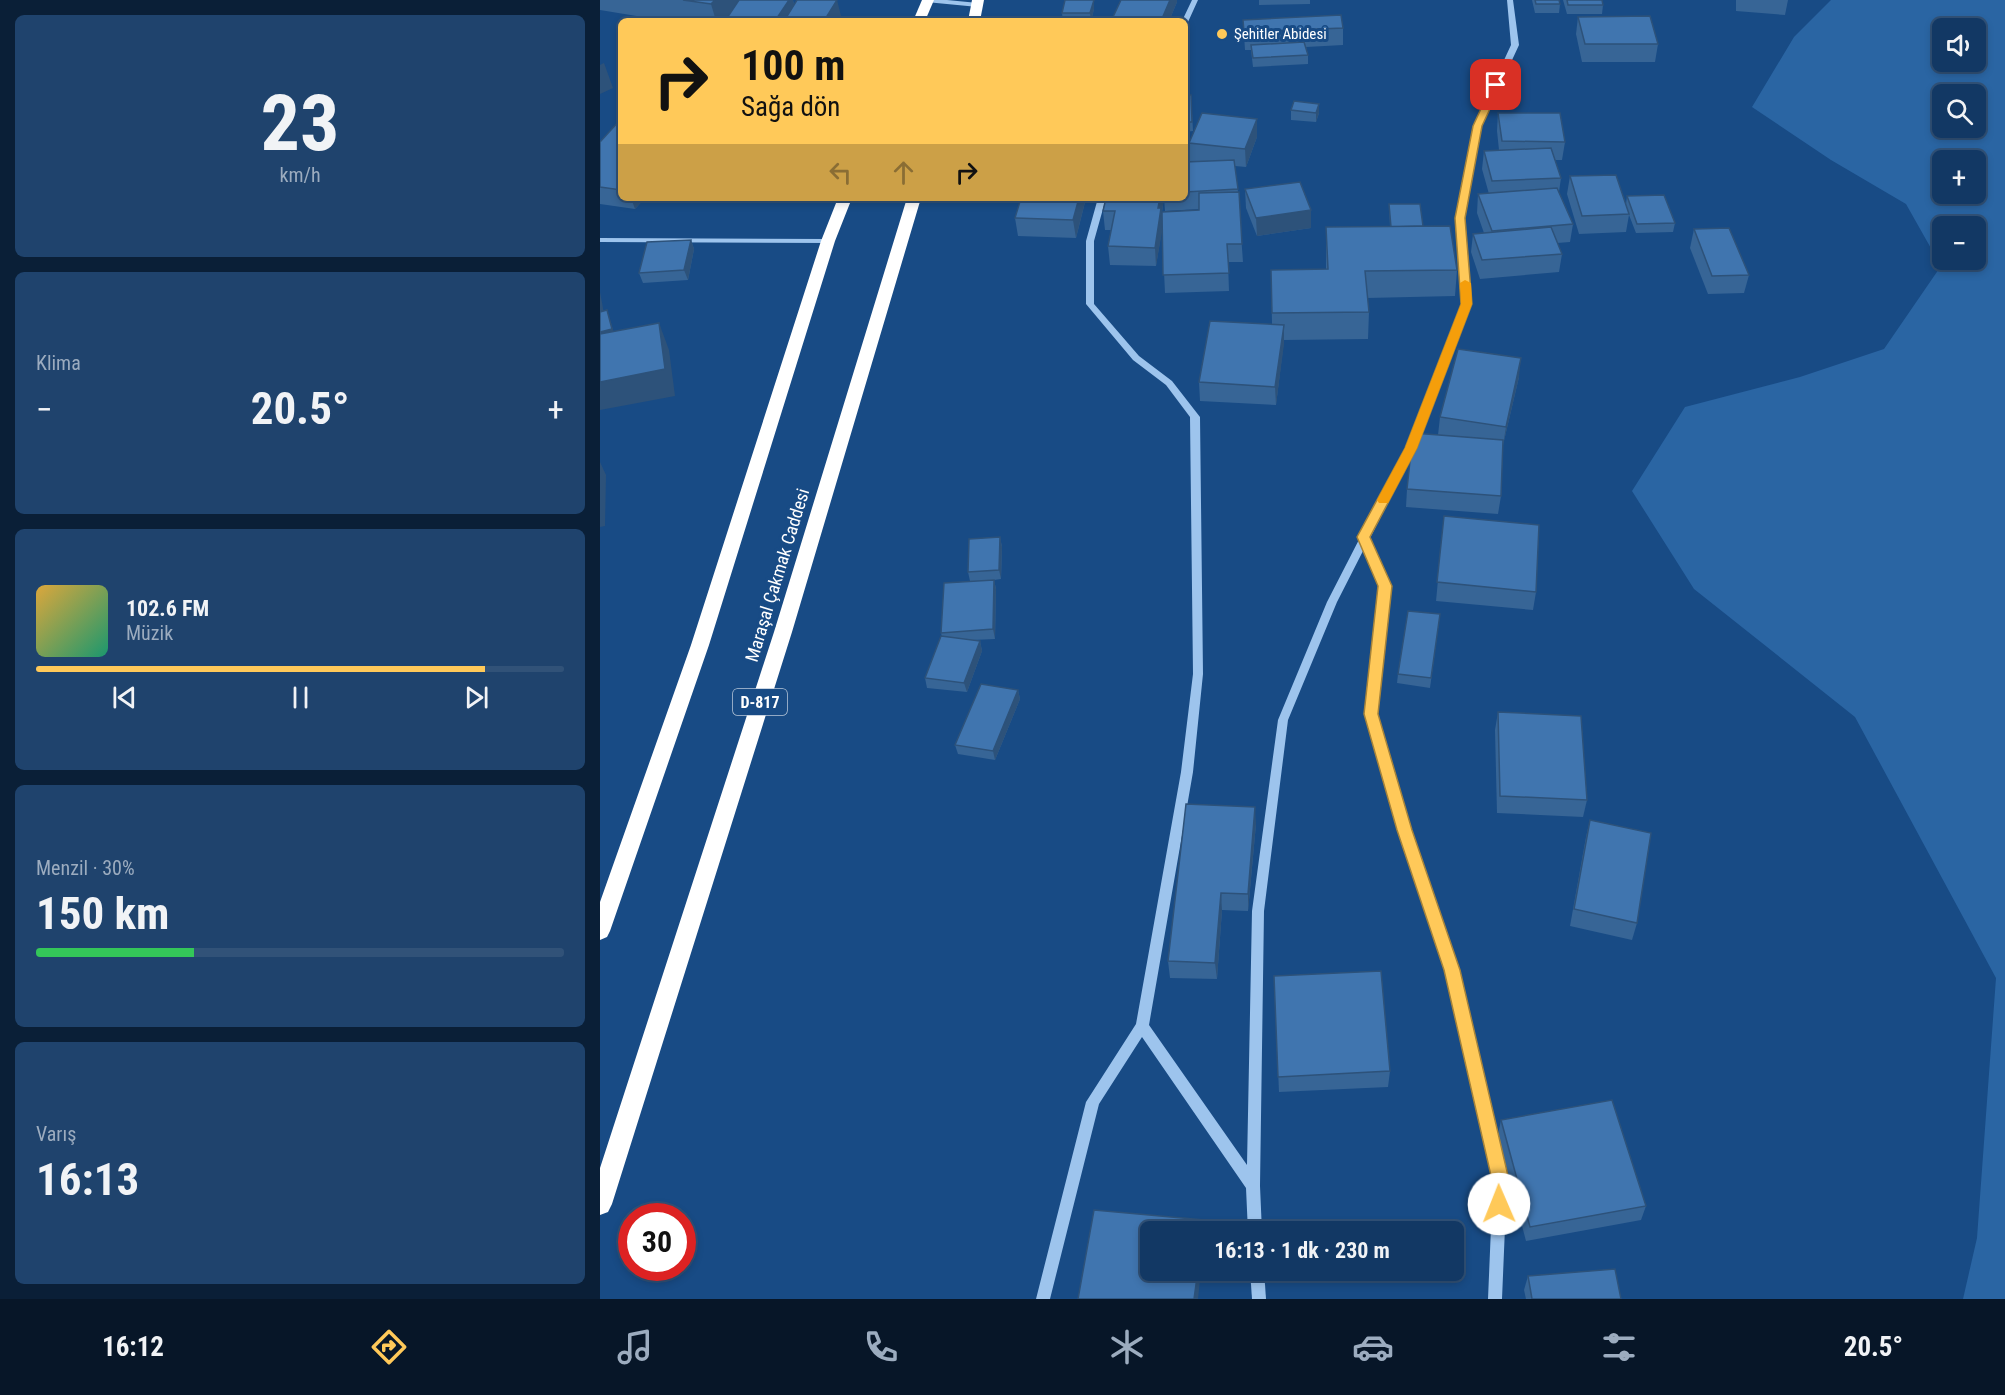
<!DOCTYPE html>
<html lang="tr">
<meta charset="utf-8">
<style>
body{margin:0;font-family:"Roboto Condensed",sans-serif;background:#1f436d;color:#f1f3f6;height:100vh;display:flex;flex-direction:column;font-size:22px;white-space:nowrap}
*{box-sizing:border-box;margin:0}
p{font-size:20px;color:#9cacbf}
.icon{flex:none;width:33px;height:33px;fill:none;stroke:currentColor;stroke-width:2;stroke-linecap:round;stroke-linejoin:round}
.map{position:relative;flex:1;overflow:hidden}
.side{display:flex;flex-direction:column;gap:15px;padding:15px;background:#0a1f37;width:600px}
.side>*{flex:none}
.top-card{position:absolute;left:18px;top:18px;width:570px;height:183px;border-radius:9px;box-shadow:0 3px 9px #0003,0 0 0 2px #315278;background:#ffc959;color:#111;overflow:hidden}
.buttons{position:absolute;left:1332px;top:18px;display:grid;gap:12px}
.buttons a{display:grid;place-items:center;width:54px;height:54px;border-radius:9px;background:#123864;box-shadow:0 3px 9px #0003,0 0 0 2px #315278;font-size:30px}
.speed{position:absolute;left:18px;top:1203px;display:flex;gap:12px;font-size:30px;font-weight:700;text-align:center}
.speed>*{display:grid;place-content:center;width:78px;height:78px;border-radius:50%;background:#123864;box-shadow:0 3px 9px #0003,0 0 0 2px #315278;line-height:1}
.speed .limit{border:9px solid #d22;background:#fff;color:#111}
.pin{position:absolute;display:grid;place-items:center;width:51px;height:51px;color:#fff;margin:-26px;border-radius:12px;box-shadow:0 3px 9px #0006}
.me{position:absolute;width:66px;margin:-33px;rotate:359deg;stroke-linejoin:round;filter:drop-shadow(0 0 4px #0008)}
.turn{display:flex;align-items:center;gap:21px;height:126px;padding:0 24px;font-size:27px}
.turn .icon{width:78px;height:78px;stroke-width:2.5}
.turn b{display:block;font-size:42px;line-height:51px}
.lanes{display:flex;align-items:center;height:57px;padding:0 24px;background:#0003;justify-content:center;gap:30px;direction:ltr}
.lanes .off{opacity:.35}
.big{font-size:45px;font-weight:700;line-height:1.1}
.side .widget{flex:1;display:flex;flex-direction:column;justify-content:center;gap:9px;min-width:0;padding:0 21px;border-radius:9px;background:#1f436d}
.side .dial{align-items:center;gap:0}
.dial b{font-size:78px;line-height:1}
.song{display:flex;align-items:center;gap:18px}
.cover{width:72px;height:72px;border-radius:9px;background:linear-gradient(135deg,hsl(40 70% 55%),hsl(160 70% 35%))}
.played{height:6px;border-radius:3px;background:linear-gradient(90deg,#ffc959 85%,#315278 85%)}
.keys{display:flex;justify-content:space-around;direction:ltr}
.heat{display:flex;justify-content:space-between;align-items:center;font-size:33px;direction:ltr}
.charge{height:9px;border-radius:4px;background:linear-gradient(90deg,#34c759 30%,#315278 0)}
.trip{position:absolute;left:540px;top:1221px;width:324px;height:60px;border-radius:9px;background:#123864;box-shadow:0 3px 9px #0003,0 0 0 2px #315278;font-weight:700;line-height:60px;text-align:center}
.menu{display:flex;height:96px;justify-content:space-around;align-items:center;background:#071628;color:#9cacbf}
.menu .icon{width:42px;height:42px}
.menu .selected{color:#ffc959}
.menu b{font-size:27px;color:#f1f3f6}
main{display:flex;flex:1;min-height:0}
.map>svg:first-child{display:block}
.green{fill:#2a65a3;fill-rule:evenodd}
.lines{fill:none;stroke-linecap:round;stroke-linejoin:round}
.minor{fill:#9dc4ed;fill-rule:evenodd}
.highway{fill:#fff;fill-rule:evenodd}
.wall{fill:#376596;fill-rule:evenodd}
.shaded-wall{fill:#2d527a}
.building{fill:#4075af;stroke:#2d527a;stroke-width:1.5}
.route{fill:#ffc959;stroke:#a6833a;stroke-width:1.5}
.slow{fill:#f59e0b}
.poi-dot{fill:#ffc959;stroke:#184b85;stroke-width:2}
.labels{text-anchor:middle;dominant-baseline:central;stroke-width:6;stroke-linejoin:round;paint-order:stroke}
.far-poi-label{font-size:15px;fill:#fff;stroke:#184b85;text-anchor:start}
.shield{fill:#184b85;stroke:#bac9da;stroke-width:1.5}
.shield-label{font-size:16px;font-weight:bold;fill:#fff}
.street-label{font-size:18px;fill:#fff;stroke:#184b85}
</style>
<main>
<section class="side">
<div class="widget dial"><b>23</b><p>km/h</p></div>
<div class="widget"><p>Klima</p>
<div class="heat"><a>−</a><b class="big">20.5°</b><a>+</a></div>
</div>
<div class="widget">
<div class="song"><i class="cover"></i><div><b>102.6 FM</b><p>Müzik</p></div></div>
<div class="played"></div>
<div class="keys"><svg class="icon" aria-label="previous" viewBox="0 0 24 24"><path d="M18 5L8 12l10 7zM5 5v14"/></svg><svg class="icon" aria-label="pause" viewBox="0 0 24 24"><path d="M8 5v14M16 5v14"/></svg><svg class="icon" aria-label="next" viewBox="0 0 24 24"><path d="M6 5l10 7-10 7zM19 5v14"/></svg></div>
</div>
<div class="widget"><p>Menzil · 30%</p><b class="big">150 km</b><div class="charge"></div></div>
<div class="widget"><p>Varış</p><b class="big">16:13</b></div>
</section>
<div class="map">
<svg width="1405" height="1299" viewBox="0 0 1405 1299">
<rect width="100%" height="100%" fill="#184b85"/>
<path class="green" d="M1231 0H1405V1299H1363L1377 1238 1396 978 1255 717 1094 589 1032 491 1085 407 1200 377 1284 349 1341 266 1306 204 1231 160 1152 107 1194 37ZM1342 28H1376V62H1342ZM1342 94H1376V128H1342ZM1342 160H1376V194H1342ZM1342 226H1376V260H1342Z"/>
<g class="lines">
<g class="minor">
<polygon points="323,0 347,0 378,3 381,5 378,7 326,2"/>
<polygon points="592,0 598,0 588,22 585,24 585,21 582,21"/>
<polygon points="907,0 913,0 919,45 882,125 864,218 871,304 816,448 770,538 790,586 776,714 810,830 858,970 907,1180 902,1299 888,1299 893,1180 846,970 798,830 766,714 780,586 764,549 737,602 688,720 664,911 660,1186 662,1232 648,1232 646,1188 542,1037 499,1104 450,1299 436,1299 486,1102 536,1024 581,772 593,674 590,417 566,385 533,360 486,304 486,241 498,198 506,198 494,241 494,304 539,356 572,381 600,417 603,674 593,772 549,1025 647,1165 652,911 678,720 727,602 806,448 863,304 856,218 874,125 911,45"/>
<polygon points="0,238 228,239 232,241 228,243 0,242"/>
<polygon points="650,1270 664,1270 666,1299 652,1299"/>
</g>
<g class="highway">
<polygon points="322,0 334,0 325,21 313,21"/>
<polygon points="372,0 384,0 380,21 368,21"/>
<polygon points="238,198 252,198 235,241 109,645 10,931 7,937 0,940 0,902 91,645 221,241"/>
<polygon points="307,198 321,198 192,632 12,1204 8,1212 0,1215 0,1168 174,632"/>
</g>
</g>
<g class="wall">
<polygon points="0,0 193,0 194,5 241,16 238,21 67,21 0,10"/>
<polygon points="521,0 577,0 577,2 569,21 513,21 513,17"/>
<polygon points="659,0 710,0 710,4 659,5"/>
<polygon points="932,0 959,0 960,4 959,13 935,13"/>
<polygon points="963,0 1002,0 1003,5 1002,14 967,14"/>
<polygon points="1136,0 1188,0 1185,15 1136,11"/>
<polygon points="494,9 491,21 463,21 462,13"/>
<polygon points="978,17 1058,44 1055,62 982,62 976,34"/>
<polygon points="643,20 743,28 743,45 706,47 708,55 708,64 653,67 651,50 645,50"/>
<polygon points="585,95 591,95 593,131 585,132"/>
<polygon points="691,110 719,113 716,122 691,120"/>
<polygon points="898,113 965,142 962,160 955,160 961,178 959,192 973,224 970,242 957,243 962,254 959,272 880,279 871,252 873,234 884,233 877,213 878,194 889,194 882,169 884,151 899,150 897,131"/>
<polygon points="21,119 21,198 45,198 35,209 0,204 0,142"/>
<path d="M657 119V137L646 167 635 166 638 192 643 262H628L629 291 565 293 562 229 556 266 510 265 508 246 511 230H505L503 211 506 198H585V162H595L590 161 589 143ZM564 198 565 211 599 209V210L562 212Z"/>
<polygon points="970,176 1026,204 1027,196 1075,223 1073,232 1036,233 1029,215 1026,232 979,234 967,194"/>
<polygon points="645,189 711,210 711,228 657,236 646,208"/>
<polygon points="421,198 486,198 476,238 418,236 415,218"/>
<polygon points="789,204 823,226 857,270 855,296 767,298 769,312 768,339 684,340 676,405 600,401 599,382 672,324 671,270 726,269 726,227 790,227"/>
<polygon points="1094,229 1149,275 1144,293 1108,294 1090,248"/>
<polygon points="91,240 94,249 88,280 43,283 39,273"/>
<polygon points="919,377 903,445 901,496 898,514 806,507 807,489 838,435 840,417"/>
<polygon points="844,516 936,592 933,610 836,601"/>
<polygon points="400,537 402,547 401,579 394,580 396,589 395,639 372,640 380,641 382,651 367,692 327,688 325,678 342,637 341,633 370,581 368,572"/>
<polygon points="840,614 830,688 797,683 798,674"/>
<polygon points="418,690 420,699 395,760 358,754 355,745"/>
<polygon points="898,712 987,800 983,817 897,813 895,730"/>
<polygon points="990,820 1037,923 1032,940 970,926 986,837"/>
<polygon points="656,824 648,911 622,910 617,979 570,978 568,961"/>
<polygon points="674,976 790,1071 788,1087 679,1092"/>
<polygon points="901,1120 1046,1206 1041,1220 926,1241 898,1135"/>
<polygon points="928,1276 1021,1299 926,1299 924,1290"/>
</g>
<g class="shaded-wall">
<polygon points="115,0 141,0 125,21 116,21 111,4"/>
<polygon points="189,0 193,0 196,13 191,21 175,21"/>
<polygon points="237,0 241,16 238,21 224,21"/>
<polygon points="494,0 494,9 491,21 490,13"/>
<polygon points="570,0 577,0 577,2 569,21 561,21"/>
<polygon points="4,63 13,88 0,94 0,65"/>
<polygon points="719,104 719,113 716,122 716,113"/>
<polygon points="657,119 657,137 646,167 645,149"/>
<polygon points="31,198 45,198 35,209"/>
<polygon points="479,198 486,198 476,238 473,220"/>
<polygon points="560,198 564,198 562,212 563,226 556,266 555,248 558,208"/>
<polygon points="711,210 711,228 657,236 656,218"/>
<polygon points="91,240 94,249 88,280 84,270"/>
<polygon points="0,292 5,319 0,320"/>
<polygon points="7,310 16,339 0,342 0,332"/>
<polygon points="59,323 69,350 75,396 0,410 0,382"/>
<polygon points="684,325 684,344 676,405 675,387"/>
<polygon points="921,358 919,377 903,445 906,427"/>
<polygon points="0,462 6,475 5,526 0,527"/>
<polygon points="400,537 402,547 401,579 399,570"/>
<polygon points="394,580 396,589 395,639 393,629"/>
<polygon points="380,641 382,651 367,692 364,683"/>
<polygon points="418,690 420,699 395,760 393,751"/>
<polygon points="655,807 656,824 648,911 648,894"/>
<polygon points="621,893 622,910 617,979 615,963"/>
<polygon points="598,1270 601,1270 598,1299 594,1299"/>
</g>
<g class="building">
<polygon points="83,0 115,0 111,4"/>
<polygon points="139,0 189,0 175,21 125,21"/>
<polygon points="197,0 237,0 224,21 184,21"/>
<polygon points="465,0 494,0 490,13 462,13"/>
<polygon points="521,0 570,0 561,21 513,17"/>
<polygon points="935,0 959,0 960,4 936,4"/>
<polygon points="967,0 1002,0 1003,5 968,5"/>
<polygon points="741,15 743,28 644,32 643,20"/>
<polygon points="1050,16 1058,44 985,44 978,17"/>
<polygon points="704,42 708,55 653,58 651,45"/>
<polygon points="585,95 591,95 592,122 585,122"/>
<polygon points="694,101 719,104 716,113 691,110"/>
<polygon points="602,113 657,119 645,149 589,143"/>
<polygon points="898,113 960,113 965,142 902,141"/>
<polygon points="21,119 21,190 0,187 0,142"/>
<polygon points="951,148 961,178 892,181 884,151"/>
<polygon points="634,160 638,189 585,192 585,162"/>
<polygon points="1016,175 1029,214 982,216 970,176"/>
<polygon points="700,182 711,210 656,218 645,189"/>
<polygon points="957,188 973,224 892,231 878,194"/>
<polygon points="639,192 642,244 627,244 629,273 563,275 562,212 599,210 599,193"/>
<polygon points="1064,195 1075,223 1037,224 1027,196"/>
<polygon points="421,198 479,198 473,220 415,218"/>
<polygon points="506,198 560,198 558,208 561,208 555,248 508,246 515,211 503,211"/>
<polygon points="789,204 820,204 823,226 791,227"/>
<polygon points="850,226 857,270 765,271 769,312 672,313 671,270 728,269 726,227"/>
<polygon points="951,227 962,254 882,260 873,234"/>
<polygon points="1129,228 1149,275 1112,276 1094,229"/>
<polygon points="91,240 84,270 39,273 47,242"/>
<polygon points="7,310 12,329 0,332 0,312"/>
<polygon points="610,321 684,325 675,387 599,382"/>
<polygon points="59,323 65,369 0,382 0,334"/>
<polygon points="858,349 921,358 906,427 840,417"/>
<polygon points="813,433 903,440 901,496 807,489"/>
<polygon points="844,516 939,525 936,592 837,582"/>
<polygon points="400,537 399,570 368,572 369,539"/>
<polygon points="394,580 393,629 341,633 344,583"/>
<polygon points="808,611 840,614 831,678 798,674"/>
<polygon points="341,636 380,641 364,683 325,678"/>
<polygon points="381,684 418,690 393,751 355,745"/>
<polygon points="898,712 981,716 987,800 900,796"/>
<polygon points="586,804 655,807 648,894 621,893 615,963 568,961"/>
<polygon points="990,820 1051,833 1037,923 974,909"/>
<polygon points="781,971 790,1071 678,1077 674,976"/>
<polygon points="1012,1100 1046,1206 930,1227 901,1120"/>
<polygon points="494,1210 604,1220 603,1232 550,1232 550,1270 598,1270 594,1299 478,1299"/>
<polygon points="1015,1269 1021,1299 932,1299 928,1276"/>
</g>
<polygon class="route" points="893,83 901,85 882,126 865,218 872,304 817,448 770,537 792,586 778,714 812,830 860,970 909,1180 908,1204 906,1210 899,1213 893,1210 890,1204 892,1180 844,970 797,830 764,714 778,586 757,537 805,448 861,304 855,218 873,126"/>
<polygon class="slow" points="865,280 871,283 872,304 817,448 788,503 779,503 777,500 805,448 861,304 860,283"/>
<circle class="poi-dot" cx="622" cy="34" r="6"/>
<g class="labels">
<g class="far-poi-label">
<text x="634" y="34">Şehitler Abidesi</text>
</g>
<rect class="shield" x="133" y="689" width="54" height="26" rx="4.5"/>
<g class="shield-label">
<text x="160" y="702">D-817</text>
</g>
<g class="street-label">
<text transform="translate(177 575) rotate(-73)">Maraşal Çakmak Caddesi</text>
</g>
</g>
</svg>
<div class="buttons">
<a><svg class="icon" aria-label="sound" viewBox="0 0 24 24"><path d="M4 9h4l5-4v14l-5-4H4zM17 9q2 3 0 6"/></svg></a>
<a><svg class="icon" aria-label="search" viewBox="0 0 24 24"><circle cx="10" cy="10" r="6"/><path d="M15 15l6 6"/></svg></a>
<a>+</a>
<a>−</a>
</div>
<div class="speed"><div class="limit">30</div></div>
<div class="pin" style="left:896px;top:85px;background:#d93025"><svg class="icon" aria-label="arrive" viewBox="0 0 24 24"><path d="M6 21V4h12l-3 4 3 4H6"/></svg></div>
<svg class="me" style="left:899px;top:1204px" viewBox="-20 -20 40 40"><circle r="19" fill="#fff"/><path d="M0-13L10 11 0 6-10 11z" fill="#ffc959"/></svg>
<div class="trip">16:13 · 1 dk · 230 m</div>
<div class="top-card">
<div class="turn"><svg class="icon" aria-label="right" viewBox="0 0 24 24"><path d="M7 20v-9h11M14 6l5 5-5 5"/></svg><div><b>100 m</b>Sağa dön</div></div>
<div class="lanes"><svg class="icon off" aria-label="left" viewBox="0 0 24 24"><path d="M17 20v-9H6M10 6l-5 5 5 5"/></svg><svg class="icon off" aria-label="ahead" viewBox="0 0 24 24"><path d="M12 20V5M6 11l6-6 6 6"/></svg><svg class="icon" aria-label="right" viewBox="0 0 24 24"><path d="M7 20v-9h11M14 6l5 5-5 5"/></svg></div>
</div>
</div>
</main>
<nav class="menu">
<b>16:12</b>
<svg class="icon selected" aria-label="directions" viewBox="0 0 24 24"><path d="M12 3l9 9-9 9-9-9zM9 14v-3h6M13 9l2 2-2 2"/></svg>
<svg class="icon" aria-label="music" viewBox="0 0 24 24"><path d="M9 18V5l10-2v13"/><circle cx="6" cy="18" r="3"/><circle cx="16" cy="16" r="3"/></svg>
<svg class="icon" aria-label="phone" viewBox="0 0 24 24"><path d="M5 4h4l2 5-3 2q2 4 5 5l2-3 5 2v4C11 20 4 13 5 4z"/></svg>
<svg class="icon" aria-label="climate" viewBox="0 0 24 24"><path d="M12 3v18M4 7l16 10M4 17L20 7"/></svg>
<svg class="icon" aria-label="car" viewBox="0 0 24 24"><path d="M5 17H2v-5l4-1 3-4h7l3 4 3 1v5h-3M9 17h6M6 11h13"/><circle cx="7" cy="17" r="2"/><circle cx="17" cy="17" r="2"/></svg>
<svg class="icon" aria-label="filters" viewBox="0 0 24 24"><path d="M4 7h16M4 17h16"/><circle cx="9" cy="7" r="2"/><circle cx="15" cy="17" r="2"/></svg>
<b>20.5°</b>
</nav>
